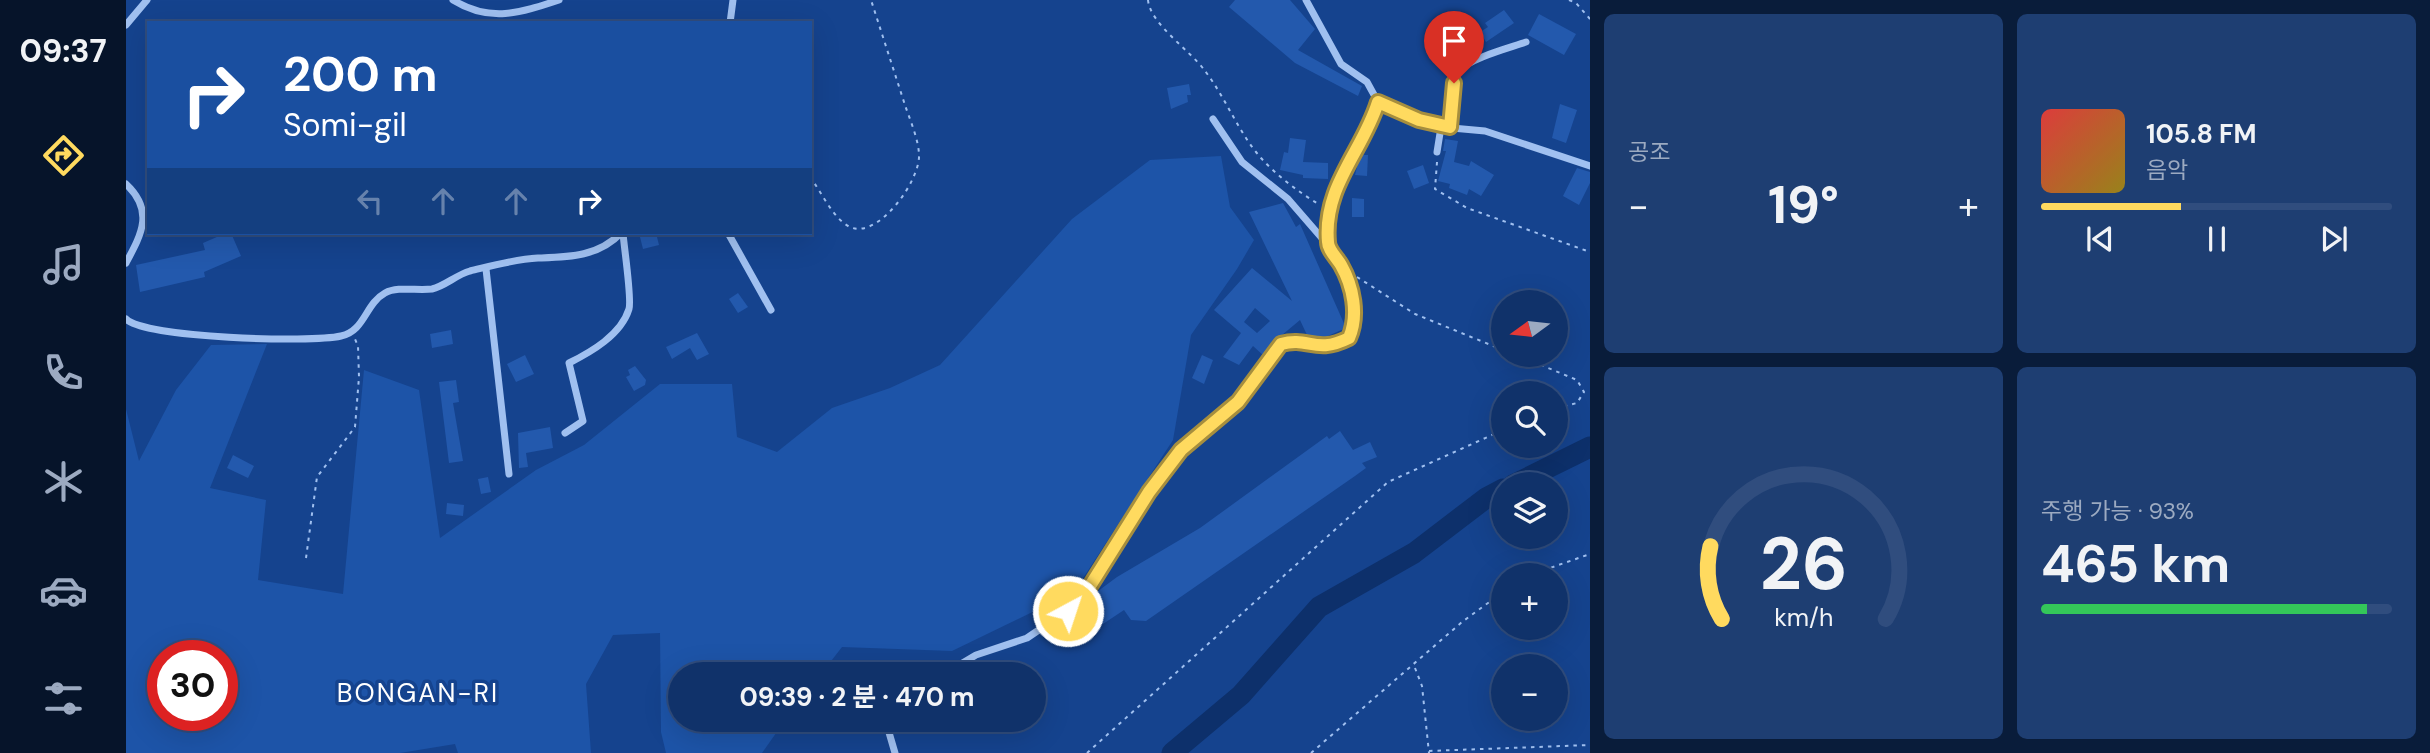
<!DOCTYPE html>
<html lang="ko">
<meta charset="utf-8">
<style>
body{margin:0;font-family:"DM Sans","Noto Sans KR",sans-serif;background:#1e3e72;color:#f1f3f6;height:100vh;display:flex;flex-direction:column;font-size:26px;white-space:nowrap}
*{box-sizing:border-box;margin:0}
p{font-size:23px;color:#9caac1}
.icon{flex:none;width:38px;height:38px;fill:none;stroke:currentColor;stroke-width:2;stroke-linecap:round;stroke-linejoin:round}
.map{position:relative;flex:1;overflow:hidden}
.side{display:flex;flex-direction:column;gap:14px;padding:14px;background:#091c3a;width:840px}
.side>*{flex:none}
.guide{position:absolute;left:21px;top:21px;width:665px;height:214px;border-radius:0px;box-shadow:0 7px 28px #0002,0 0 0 2px #304d7e;background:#1a4fa0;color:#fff;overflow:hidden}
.needle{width:46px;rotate:255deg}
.buttons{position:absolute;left:1365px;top:290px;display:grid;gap:14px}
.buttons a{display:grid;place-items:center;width:77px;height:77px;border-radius:50%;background:#10326a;box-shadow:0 7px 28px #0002,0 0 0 2px #304d7e;font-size:35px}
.speed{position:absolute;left:21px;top:640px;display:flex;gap:14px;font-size:35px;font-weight:700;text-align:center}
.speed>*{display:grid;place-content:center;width:91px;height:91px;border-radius:50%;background:#10326a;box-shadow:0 7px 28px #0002,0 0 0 2px #304d7e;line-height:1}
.speed .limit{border:10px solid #d22;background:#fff;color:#111}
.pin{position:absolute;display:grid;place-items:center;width:60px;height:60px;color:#fff;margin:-72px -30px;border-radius:50% 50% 50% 0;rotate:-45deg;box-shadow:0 0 7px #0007}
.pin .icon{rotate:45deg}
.me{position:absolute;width:77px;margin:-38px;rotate:40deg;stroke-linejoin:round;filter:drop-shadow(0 0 5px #0008)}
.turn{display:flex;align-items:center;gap:24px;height:147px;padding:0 21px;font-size:32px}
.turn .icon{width:91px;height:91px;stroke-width:2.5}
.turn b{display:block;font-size:49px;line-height:60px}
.lanes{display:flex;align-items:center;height:66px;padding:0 21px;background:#0003;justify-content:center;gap:35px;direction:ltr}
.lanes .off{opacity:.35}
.big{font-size:52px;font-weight:700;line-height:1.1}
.side .widget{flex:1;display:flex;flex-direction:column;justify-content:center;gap:10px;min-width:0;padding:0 24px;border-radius:10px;background:#1e3e72}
.side .dial{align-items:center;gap:0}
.dial svg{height:182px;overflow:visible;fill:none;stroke:#304d7e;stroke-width:7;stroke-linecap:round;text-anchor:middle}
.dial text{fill:#f1f3f6;stroke:none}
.song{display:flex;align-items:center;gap:21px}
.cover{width:84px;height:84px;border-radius:10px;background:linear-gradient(135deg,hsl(0 70% 55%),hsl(50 70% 35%))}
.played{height:7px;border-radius:4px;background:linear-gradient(90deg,#ffda5f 40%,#304d7e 40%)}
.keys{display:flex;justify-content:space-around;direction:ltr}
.heat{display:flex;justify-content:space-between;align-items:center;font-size:38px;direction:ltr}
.charge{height:10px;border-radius:5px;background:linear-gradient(90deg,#34c759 93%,#304d7e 0)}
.side .tiles{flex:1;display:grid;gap:14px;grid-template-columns:repeat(2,1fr)}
.trip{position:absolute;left:542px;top:662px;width:378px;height:70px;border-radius:35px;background:#10326a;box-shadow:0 7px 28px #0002,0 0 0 2px #304d7e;font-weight:700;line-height:70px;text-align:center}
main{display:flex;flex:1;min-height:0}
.menu{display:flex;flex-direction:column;width:126px;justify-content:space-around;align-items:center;background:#06142a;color:#9caac1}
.menu .icon{width:49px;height:49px}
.menu .on{color:#ffda5f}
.menu b{font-size:32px;color:#f1f3f6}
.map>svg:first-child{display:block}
.green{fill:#1d54a8;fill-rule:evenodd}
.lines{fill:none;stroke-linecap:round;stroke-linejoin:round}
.river{stroke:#0d306b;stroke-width:21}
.building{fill:#2359ad;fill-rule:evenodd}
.path{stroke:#a0c0f0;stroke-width:2;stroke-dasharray:3.5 5;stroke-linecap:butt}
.minor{stroke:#a0c0f0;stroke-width:7}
.route-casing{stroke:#a68e3e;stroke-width:18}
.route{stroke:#ffda5f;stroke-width:12}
.labels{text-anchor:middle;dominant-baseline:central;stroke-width:7;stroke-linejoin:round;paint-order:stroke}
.quarter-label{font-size:26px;letter-spacing:2px;fill:#fff;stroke:#15438e}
</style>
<main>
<nav class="menu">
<b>09:37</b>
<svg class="icon on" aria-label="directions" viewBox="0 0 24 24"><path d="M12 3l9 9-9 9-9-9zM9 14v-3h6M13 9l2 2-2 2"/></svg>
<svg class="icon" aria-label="music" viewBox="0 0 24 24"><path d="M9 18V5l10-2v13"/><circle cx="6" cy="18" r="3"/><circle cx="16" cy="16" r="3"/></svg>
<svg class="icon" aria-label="phone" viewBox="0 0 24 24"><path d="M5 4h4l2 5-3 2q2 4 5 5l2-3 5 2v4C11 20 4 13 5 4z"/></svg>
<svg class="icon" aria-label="climate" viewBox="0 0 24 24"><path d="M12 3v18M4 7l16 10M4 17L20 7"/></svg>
<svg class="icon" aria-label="car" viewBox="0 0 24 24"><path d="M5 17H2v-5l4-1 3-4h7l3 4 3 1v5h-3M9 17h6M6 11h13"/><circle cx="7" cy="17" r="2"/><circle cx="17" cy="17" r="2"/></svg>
<svg class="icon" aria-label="filters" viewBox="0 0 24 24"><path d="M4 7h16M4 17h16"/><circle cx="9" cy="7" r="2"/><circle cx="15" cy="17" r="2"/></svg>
</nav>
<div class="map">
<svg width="1464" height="753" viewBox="0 0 1464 753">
<rect width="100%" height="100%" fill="#15438e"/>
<path class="green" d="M1095 156 1104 207 1128 240 1111 269 1065 335 1047 440 948 592 826 651 716 647 695 674H555V719H660L636 753H540L535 732 534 633 487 635 460 684 465 753H332L329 744 274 753H0V409L13 461 50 390 85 345 141 344 84 488 140 500 132 580 217 594 238 370 293 390 314 538 410 470 458 445 534 384H606L611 437 651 452 706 408 764 388 814 365 946 219 1024 160ZM37 656H96V716H37Z"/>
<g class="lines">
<g class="river">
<polyline points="1387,485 1464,447"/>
<polyline points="1046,753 1115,695 1193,607 1288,553 1360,498 1377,489"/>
</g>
</g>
<g class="building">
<polygon points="1109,0 1164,0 1189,29 1172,50 1236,86 1232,96 1169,63 1103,7"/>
<polygon points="1378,10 1388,23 1360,42 1354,32 1362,27 1359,23"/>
<polygon points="1413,14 1450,34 1438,55 1402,35"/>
<polygon points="1063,84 1065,95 1061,95 1062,102 1045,109 1041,88"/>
<polygon points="1434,104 1451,110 1440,143 1426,138"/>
<polygon points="1164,138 1180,140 1177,162 1202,163 1202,179 1177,178 1177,175 1154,170 1158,152 1162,153"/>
<polygon points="1319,139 1332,141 1328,162 1343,166 1345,161 1368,175 1355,196 1343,189 1341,195 1323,188 1324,184 1312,181 1320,151 1317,151"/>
<polygon points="1234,155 1242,155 1241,176 1229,175"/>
<polygon points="1297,165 1303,183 1288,189 1281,171"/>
<polygon points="1451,168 1464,172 1464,183 1453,205 1437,196"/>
<polygon points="1226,198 1238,199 1238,217 1226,217"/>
<path d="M1157 203 1170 227 1174 224 1220 328 1195 339 1188 338 1181 335 1174 320 1150 340 1138 356 1127 346 1113 365 1097 357 1115 333 1088 310 1126 268 1166 301 1123 212ZM1129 308 1144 321 1131 333 1118 322Z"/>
<polygon points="100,233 105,233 115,256 78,272 79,277 14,292 10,265 79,250 77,243"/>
<polygon points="513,233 530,233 533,245 517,249"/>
<polygon points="612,293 622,307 612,313 603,299"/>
<polygon points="325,330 327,344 306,348 304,334"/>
<polygon points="571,333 583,354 571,360 564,348 546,359 540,347"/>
<polygon points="399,355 408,374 390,382 381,364"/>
<polygon points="1076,355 1087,360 1078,384 1066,378"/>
<polygon points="509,366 520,380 519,385 508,391 500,377 504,375 502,370"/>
<polygon points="330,380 333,402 327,403 337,461 323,463 313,382"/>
<polygon points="424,427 427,448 400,453 402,467 393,468 392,433"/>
<polygon points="1214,431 1227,450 1244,442 1251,457 1236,463 1240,468 1229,476 1020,621 1005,620 998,610 977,624 962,601 964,597 991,577 1074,528 1201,436 1203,439"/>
<polygon points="107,455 128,466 122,478 101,468"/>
<polygon points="362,477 365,492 355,494 352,479"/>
<polygon points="321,503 338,505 337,516 320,514"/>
</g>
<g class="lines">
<g class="path">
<path d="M1022 0C1024 24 1065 51 1079 71 1100 98 1112 132 1135 158 1151 176 1174 193 1194 205"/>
<polyline points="1443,0 1450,3 1464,19"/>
<polyline points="1311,162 1309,189 1341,208 1464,252"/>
<path d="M684 177C695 191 707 219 724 227 752 240 795 180 793 154 792 137 783 118 778 102 767 68 756 34 745 0"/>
<polyline points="1231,277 1289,314 1377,350"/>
<polyline points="1391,355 1451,380 1458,392 1451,403 1430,408"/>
<polyline points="180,558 191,477 229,427 233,377 232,346 229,339"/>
<polyline points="1401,576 1464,554"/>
<polyline points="1289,668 1296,686 1303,753"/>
<polyline points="1303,751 1464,745"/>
<polyline points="961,753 1262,482 1377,430"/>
<polyline points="1185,753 1336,622 1377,592"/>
</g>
<g class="minor">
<path d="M327 0C364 23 394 13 433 0"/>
<polyline points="1180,0 1215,64 1241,82 1252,102 1315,127 1359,131 1464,166"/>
<polyline points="604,23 607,0"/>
<polyline points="0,25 21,0"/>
<polyline points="1087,119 1116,162 1162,199 1201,244"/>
<path d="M1324 127C1325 112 1322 84 1333 71 1344 58 1383 48 1400 42"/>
<polyline points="1311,152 1315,127"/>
<path d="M0 184C29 211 15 235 0 263"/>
<polyline points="602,233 645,310"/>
<polyline points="360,269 383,474"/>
<path d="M0 319C18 338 185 343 215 336 239 331 239 304 259 293 272 286 291 291 306 289 319 286 330 275 344 271 365 266 390 259 412 258 442 257 472 257 495 233"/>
<path d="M439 433 457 421 443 363C465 352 495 335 503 309 506 299 498 247 497 233"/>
<path d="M818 674 850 655 901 638 954 602 1023 492 1055 450 1112 402 1155 344C1183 336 1190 355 1223 338 1233 316 1227 286 1215 265 1211 258 1202 250 1202 242 1197 186 1237 151 1252 102"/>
<polyline points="766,719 762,729 769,753"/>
</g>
</g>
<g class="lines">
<g class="route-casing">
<path id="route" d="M942 611 954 602 1023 492 1055 450 1112 402 1155 344C1183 336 1189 355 1223 338 1233 315 1227 286 1215 265 1211 258 1202 250 1202 242 1197 186 1237 151 1252 102L1293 120 1324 127 1328 83"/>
</g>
<use href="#route" class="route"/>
</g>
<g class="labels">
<g class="quarter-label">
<text x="292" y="693">BONGAN-RI</text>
</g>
</g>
</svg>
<div class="buttons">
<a><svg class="needle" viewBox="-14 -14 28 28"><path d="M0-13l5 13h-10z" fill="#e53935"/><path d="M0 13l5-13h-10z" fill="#9caac1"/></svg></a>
<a><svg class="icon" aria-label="search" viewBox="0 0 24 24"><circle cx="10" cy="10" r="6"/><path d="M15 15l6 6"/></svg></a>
<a><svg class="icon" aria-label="layers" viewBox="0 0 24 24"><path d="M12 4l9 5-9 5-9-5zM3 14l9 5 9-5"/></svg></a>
<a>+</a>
<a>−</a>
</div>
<div class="speed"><div class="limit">30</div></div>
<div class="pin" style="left:1328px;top:83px;background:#d93025"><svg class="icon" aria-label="arrive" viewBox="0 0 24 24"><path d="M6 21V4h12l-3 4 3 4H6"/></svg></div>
<svg class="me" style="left:942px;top:611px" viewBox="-20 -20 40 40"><circle r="17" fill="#ffda5f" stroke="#fff" stroke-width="3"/><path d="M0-11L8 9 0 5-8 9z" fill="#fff"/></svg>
<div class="trip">09:39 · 2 분 · 470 m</div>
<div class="guide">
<div class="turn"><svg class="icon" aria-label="right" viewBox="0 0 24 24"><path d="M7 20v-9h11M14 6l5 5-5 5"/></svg><div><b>200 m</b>Somi-gil</div></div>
<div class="lanes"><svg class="icon off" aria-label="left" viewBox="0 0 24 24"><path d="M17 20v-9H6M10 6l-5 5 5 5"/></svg><svg class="icon off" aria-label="ahead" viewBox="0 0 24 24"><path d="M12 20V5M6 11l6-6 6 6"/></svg><svg class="icon off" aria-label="ahead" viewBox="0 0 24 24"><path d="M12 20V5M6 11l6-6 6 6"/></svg><svg class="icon" aria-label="right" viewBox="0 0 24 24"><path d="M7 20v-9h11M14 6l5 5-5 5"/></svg></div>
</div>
</div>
<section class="side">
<div class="tiles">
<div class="widget"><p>공조</p>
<div class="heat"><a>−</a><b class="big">19°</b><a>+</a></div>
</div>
<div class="widget">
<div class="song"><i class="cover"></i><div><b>105.8 FM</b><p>음악</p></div></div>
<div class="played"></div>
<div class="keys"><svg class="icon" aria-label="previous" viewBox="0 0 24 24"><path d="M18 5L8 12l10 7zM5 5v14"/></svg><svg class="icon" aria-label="pause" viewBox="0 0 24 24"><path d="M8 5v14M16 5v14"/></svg><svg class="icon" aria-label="next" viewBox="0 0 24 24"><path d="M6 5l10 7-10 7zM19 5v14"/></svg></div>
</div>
<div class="widget dial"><svg viewBox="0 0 100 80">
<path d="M14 69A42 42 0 1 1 86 69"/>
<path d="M14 69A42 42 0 0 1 9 37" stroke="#ffda5f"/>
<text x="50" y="56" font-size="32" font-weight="700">26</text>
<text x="50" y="72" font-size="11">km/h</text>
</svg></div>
<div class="widget"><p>주행 가능 · 93%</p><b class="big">465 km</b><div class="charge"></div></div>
</div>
</section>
</main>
